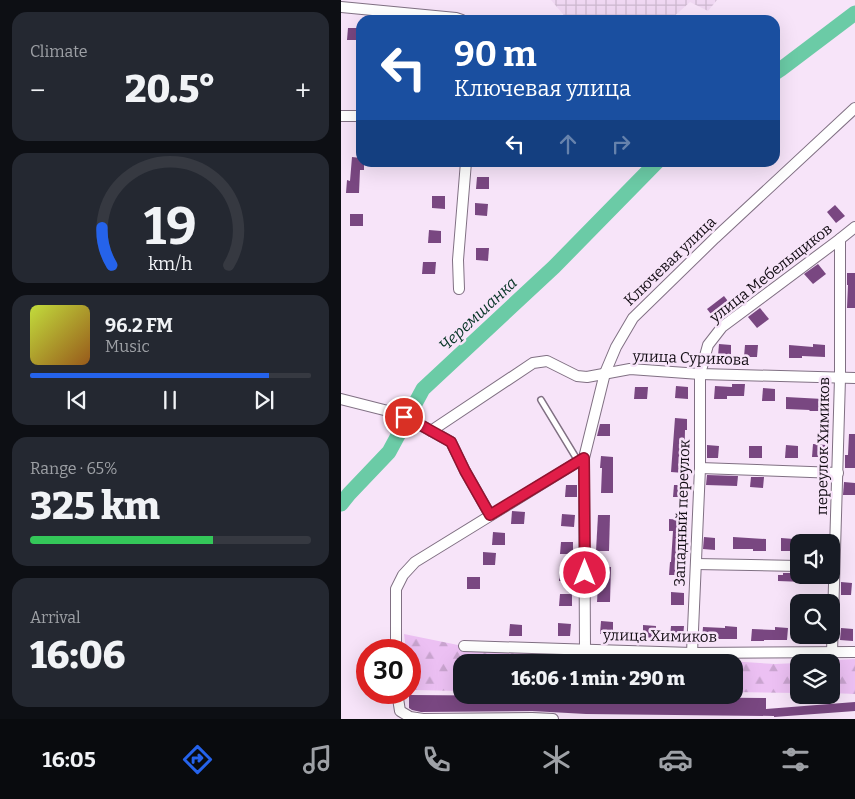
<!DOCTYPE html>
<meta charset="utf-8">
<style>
body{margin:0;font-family:Bitter,serif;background:#242831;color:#f1f3f6;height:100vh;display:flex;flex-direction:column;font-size:19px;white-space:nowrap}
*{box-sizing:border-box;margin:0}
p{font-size:16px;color:#9ea1a6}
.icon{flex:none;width:28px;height:28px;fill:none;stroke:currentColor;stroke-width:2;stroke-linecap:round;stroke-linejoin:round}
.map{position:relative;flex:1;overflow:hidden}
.sheet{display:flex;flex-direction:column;gap:12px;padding:12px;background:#0d0f14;width:341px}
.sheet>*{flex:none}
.guide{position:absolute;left:15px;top:15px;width:424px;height:152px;border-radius:15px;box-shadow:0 5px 20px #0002;background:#1a4fa0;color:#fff;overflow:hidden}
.fabs{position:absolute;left:449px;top:534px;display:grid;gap:10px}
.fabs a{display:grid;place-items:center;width:50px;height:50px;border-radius:10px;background:#171b24;box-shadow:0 5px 20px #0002;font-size:25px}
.speed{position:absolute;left:15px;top:639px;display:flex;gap:10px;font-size:25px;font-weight:700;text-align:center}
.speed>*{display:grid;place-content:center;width:65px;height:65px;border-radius:50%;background:#171b24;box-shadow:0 5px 20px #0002;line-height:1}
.speed .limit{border:8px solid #d22;background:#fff;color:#111}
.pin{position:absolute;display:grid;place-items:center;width:42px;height:42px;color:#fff;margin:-21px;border:2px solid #fff;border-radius:50%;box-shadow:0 1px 5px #0007}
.me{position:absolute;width:55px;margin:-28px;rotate:0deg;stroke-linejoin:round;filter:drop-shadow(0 0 4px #0008)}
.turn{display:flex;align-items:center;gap:18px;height:105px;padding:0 15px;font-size:22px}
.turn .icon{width:65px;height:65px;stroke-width:2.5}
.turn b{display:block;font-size:35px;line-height:42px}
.lanes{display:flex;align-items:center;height:48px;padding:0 15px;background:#0003;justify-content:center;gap:25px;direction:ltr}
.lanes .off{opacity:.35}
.big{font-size:38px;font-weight:800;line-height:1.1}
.sheet .card{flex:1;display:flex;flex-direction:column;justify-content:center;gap:8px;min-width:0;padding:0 18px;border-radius:15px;background:#242831}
.sheet .dial{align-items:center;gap:0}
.dial svg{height:130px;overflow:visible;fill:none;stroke:#363941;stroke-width:7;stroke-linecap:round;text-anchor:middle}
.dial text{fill:#f1f3f6;stroke:none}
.song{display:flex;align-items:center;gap:15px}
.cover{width:60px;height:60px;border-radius:8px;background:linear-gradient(135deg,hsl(70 70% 55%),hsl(30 70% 35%))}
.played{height:5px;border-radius:2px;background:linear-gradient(90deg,#2563eb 85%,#363941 85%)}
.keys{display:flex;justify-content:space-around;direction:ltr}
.heat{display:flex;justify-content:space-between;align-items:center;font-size:28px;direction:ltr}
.charge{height:8px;border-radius:4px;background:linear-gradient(90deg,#34c759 65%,#363941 0)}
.trip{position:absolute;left:112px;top:654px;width:290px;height:50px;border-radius:15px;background:#171b24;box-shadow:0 5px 20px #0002;font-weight:800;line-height:50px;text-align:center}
.dock{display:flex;height:80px;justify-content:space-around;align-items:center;background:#090b0e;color:#9ea1a6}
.dock .icon{width:35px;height:35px}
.dock .active{color:#2563eb}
.dock b{font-size:22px;color:#f1f3f6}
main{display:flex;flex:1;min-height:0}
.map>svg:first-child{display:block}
.industrial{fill:url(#industrial-grid)}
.forest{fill:url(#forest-firs)}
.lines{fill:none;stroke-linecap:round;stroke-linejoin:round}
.river{stroke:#6bcba6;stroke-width:15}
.building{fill:#794781}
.lane-casing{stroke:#807083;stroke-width:8}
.street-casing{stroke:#807083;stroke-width:12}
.lane{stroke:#fff;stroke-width:5}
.street{stroke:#fff;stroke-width:10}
.route-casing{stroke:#92132f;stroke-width:12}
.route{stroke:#e11d48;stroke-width:9}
.labels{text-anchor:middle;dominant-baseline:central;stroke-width:5;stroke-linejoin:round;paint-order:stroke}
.street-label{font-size:15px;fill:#120c13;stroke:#f7e4f9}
.water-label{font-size:16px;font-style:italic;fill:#053324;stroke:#f7e4f9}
</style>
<main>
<section class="sheet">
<div class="card"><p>Climate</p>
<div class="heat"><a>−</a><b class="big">20.5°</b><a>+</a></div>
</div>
<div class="card dial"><svg viewBox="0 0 100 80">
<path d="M14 69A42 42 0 1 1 86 69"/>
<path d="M14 69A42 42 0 0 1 8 46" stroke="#2563eb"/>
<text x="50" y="56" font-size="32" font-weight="700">19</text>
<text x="50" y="72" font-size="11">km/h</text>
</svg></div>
<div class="card">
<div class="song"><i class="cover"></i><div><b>96.2 FM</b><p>Music</p></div></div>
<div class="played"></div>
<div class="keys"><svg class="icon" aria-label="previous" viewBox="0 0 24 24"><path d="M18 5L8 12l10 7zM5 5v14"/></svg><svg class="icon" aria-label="pause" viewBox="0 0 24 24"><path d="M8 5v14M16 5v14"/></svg><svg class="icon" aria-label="next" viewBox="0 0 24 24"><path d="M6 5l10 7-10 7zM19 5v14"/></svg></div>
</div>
<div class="card"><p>Range · 65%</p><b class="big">325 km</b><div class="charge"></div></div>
<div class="card"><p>Arrival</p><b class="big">16:06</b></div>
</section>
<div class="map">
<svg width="514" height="719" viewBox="0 0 514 719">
<defs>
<pattern id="industrial-grid" width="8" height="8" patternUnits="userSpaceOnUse" patternTransform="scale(1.25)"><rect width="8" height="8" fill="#f0d8f3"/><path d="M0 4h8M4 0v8" fill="none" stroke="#cdb8cf"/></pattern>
<pattern id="forest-firs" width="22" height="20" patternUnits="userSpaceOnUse" patternTransform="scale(1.25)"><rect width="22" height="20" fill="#ecc0f3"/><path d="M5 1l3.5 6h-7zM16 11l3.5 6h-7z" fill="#c9a4cf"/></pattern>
</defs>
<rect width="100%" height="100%" fill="#f7e4f9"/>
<polygon class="industrial" points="210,0 376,0 367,11 349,2 329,20 227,20"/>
<g class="forest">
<polygon points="63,634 117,645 121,652 258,653 434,664 457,663 457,693 394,692 394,662 121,662 121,691 73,690 69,682 69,650 65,650"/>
<polygon points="514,659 514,694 490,693 490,662 458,662"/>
</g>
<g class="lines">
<g class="river">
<polyline points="434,73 440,69 514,13"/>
<polyline points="0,504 8,494 48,452 82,389 213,267 316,162"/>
</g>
</g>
<g class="building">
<polygon points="7,28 19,28 19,40 6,40"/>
<polygon points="11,157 20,158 20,162 23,162 23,170 19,170 18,193 5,193 6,180 9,181"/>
<polygon points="136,177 148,177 148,189 135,189"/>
<polygon points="91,196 104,196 104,209 91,208"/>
<polygon points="134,203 147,204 146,216 134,215"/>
<polygon points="494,205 504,216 495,223 486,212"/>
<rect x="9" y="214" width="13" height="12"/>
<polygon points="88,230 100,231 100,243 87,243"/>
<polygon points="135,248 148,248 147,261 135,260"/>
<polygon points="82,262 95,262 94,274 81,274"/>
<polygon points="477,264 485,274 472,284 463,274"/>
<polygon points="506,273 514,273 514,308 506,308 507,285 506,285"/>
<polygon points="383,296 393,309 376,322 366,309"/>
<polygon points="419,308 428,319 416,328 407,317"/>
<polygon points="378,344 390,345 390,357 377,356"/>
<polygon points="472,344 484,345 484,357 461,356 461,358 448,358 448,345 472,347"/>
<polygon points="404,345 417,345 416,357 403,357"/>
<polygon points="391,384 404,384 403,396 386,396 386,399 373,399 374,386 391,387"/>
<polygon points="335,386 347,387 347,399 334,398"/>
<polygon points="294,387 307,387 306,399 293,399"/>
<polygon points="422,388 434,389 434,401 421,401"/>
<polygon points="445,397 482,399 481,411 468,411 469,410 445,409"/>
<polygon points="334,418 346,419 346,430 344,430 343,473 330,472"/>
<polygon points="259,424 269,424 269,436 256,436"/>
<polygon points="508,434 514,434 514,468 504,468 504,455 507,455"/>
<polygon points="472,444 485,445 484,457 471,457"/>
<polygon points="366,445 378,446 377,458 366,458"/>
<polygon points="445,445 457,446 457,458 444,458"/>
<rect x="408" y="446" width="13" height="12"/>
<polygon points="260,456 272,457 272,493 260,493 261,468 259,468"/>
<polygon points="366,475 397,476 396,486 365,485"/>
<polygon points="410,477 423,477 422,488 409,487"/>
<polygon points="503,482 514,483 514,495 502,495"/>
<polygon points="225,485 236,485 236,497 224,497"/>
<polygon points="333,485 345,485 345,497 332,497"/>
<polygon points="171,511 184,512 183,524 170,524"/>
<polygon points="221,514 234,515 233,527 220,526"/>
<polygon points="257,515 269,515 268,551 255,551"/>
<polygon points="328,519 341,520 340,542 344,543 343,555 341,555 341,575 328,575 329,562 330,562 332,531 328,531"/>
<polygon points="152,532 164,533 164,545 151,545"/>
<polygon points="363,537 374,538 374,550 362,549"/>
<polygon points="392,537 425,539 425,551 412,551 412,549 392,549"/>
<polygon points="440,538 453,539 452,551 440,551"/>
<polygon points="220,542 232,542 232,554 219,554"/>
<polygon points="142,552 155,553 154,565 142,565"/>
<polygon points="258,566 270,567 269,602 256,602"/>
<polygon points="219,568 231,569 231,581 218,581"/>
<polygon points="442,573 455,573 455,575 476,575 476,584 463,583 463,582 437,581 437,575 442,575"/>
<rect x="126" y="577" width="13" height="12"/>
<polygon points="500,582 511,583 510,595 500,595"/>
<polygon points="330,592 343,593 343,605 330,605"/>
<polygon points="219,594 231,594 231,606 218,606"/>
<polygon points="260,621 272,622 272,634 259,634"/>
<polygon points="217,623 230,624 229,636 217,636"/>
<polygon points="169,624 181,625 181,636 168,636"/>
<polygon points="302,625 315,626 314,638 302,637"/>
<polygon points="330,626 343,626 342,638 329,638"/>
<polygon points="384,626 396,627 396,639 361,639 362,627 384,628"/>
<polygon points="434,627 447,628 446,640 423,640 423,641 410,641 411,629 434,630"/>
<polygon points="500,628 512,629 512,641 499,640"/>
<polygon points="68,695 425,698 425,709 514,702 514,711 433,717 433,716 245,714 191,711 80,712 71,710 68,708"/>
</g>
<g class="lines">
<g class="lane-casing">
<polyline id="lane" points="200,400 237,461"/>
</g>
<g class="street-casing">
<g id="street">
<polyline points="0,7 115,18 121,20"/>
<polyline points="0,116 20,116"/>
<polyline points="118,289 117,260 125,162"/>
<polyline points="0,399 51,412 76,423 110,442 124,471 149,515"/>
<polyline points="90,431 192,363 206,361 236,376 246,377 289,369 359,374 514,378"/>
<polyline points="243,458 244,649"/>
<polyline points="359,468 497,473"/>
<polyline points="355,564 458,566"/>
<polyline points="123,646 351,653 514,652"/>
<polyline points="55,650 55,589 62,575 74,562 243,458 264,373 275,347 292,318 374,238 514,108"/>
<polyline points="351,653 359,468 359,374 367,345 381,327 499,239 514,227"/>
<polyline points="491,653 499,378 499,239"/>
<polyline points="56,692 59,711 69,717 82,719 191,718 212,719"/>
</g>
</g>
<use href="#lane" class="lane"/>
<use href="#street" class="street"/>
</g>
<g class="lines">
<g class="route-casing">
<polyline id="route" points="63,417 76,423 110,442 124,471 149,515 243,458 244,573"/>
</g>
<use href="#route" class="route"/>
</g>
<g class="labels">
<g class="street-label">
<text transform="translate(329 261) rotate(-44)">Ключевая улица</text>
<text transform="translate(430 273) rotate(-38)">улица Мебельщиков</text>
<text transform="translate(350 358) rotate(2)">улица Сурикова</text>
<text transform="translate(482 446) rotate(-89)">переулок Химиков</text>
<text transform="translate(341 513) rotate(-88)">Западный переулок</text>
<text transform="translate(319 636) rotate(1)">улица Химиков</text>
</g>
<g class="water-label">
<text transform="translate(137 314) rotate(-43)">Черемшанка</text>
</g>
</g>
</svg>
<div class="fabs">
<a><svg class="icon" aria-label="sound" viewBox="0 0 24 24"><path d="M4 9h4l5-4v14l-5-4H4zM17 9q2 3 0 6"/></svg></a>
<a><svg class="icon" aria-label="search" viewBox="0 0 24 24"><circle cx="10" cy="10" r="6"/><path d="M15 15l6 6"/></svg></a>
<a><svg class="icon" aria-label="layers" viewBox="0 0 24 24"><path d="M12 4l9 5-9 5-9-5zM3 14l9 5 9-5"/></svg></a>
</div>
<div class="speed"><div class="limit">30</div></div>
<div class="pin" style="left:63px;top:417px;background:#d93025"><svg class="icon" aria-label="arrive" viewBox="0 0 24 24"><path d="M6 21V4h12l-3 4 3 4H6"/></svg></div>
<svg class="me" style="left:244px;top:573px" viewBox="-20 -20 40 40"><circle r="17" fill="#e11d48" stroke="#fff" stroke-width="3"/><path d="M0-11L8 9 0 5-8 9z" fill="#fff"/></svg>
<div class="trip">16:06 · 1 min · 290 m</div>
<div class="guide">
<div class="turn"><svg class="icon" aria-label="left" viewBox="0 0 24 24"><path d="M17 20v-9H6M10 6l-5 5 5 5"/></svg><div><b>90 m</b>Ключевая улица</div></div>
<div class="lanes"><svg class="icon" aria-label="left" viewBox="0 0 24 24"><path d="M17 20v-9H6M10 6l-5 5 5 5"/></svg><svg class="icon off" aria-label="ahead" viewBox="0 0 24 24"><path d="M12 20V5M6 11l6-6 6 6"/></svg><svg class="icon off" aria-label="right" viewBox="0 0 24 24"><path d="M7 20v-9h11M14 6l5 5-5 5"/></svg></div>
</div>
</div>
</main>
<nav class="dock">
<b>16:05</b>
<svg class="icon active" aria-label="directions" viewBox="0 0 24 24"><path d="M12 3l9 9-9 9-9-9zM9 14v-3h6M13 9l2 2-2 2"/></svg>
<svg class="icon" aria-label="music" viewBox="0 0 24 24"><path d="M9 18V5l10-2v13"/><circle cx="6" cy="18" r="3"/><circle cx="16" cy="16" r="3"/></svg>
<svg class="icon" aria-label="phone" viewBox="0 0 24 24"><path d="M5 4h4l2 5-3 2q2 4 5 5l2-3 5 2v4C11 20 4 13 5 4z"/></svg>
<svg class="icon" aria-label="climate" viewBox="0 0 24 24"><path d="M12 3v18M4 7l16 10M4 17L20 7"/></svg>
<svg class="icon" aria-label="car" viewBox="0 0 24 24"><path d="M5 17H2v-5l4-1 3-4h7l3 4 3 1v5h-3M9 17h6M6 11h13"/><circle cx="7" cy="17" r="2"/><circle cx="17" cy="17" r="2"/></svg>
<svg class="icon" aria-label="filters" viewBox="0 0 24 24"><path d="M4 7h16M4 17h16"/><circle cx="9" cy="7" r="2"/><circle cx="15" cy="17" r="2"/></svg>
</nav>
